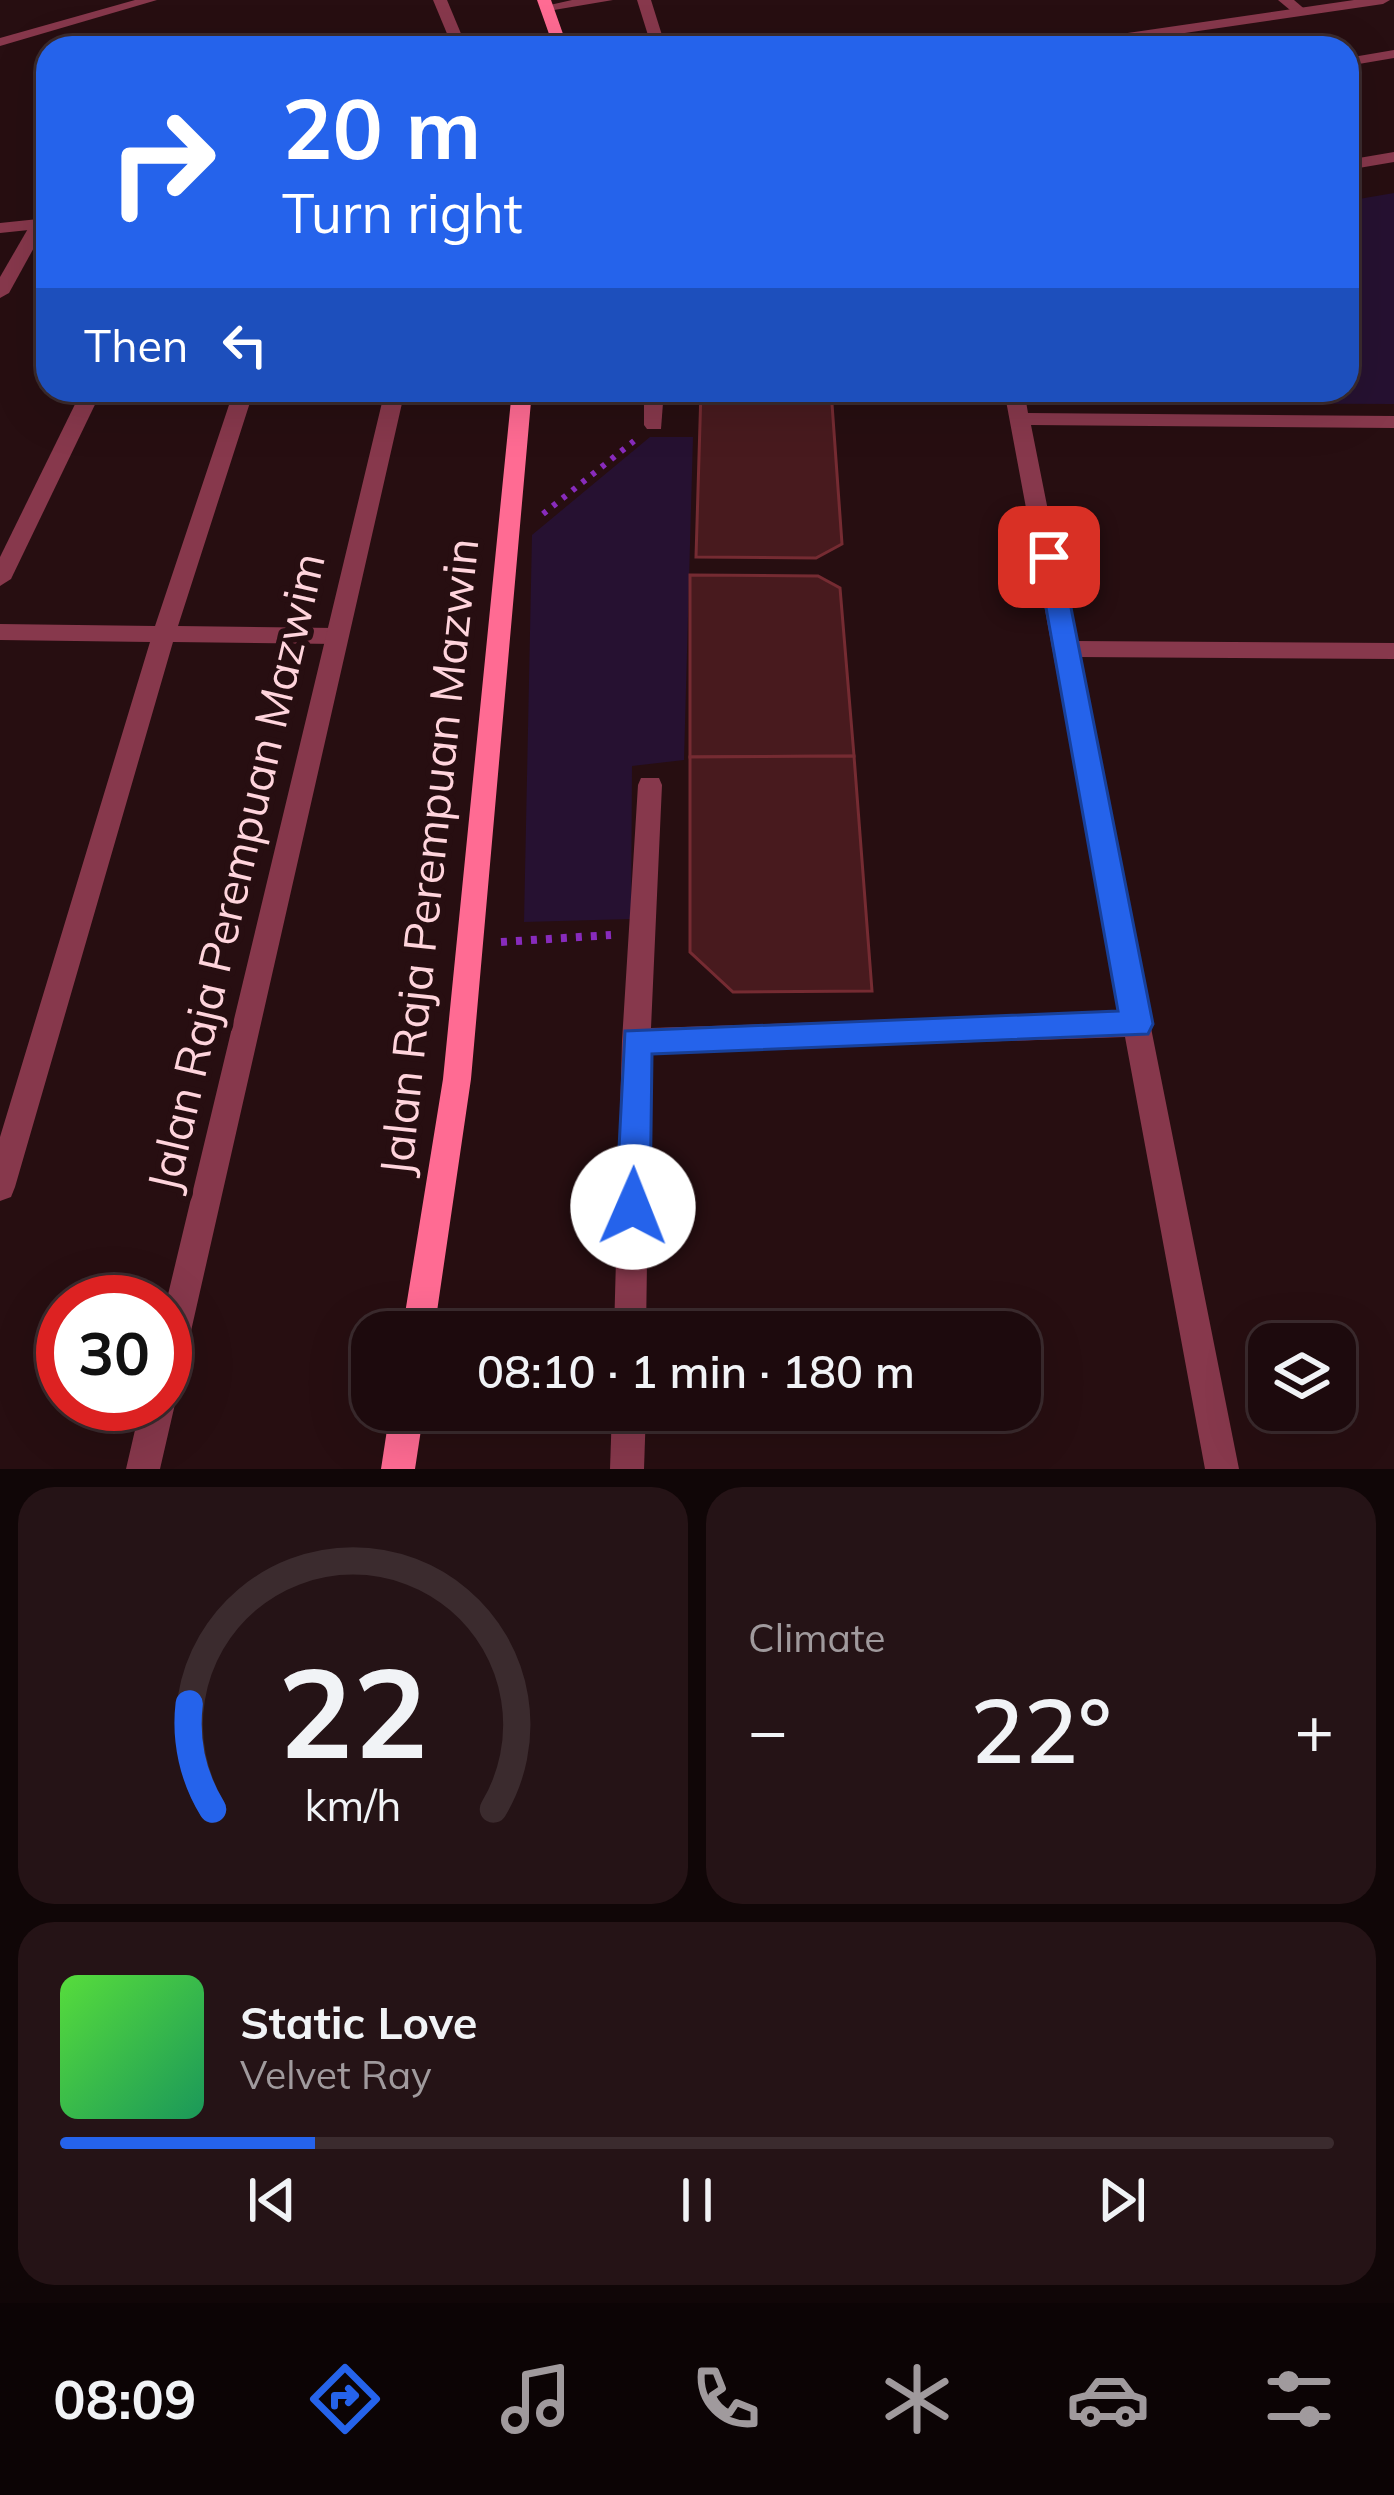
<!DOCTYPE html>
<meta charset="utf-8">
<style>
body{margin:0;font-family:Mulish,sans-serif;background:#251316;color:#f1f3f6;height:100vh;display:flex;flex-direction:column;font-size:45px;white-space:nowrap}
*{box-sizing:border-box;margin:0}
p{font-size:39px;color:#a09a9d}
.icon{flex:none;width:66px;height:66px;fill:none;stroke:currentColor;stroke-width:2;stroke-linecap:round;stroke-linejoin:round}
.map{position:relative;height:1469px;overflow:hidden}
.details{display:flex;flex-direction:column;gap:18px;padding:18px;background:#100607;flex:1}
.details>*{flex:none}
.guide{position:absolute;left:36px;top:36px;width:1323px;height:366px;border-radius:36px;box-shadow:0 12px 48px #0002,0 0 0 3px #3b2b2e;background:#2563eb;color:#fff;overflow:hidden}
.buttons{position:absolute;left:1248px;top:1323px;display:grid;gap:24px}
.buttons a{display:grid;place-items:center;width:108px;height:108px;border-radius:24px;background:#1d0a0d;box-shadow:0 12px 48px #0002,0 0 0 3px #3b2b2e;font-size:60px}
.speed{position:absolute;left:36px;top:1275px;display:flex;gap:24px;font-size:60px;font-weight:700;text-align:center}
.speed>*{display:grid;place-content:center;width:156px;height:156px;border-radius:50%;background:#1d0a0d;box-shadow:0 12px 48px #0002,0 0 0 3px #3b2b2e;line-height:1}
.speed .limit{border:18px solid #d22;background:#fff;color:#111}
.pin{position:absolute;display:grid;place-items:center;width:102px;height:102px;color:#fff;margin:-51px;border-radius:24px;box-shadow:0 6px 18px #0006}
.me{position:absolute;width:132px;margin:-66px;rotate:1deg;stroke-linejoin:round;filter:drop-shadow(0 0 9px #0008)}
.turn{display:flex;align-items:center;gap:42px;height:252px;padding:0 48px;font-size:54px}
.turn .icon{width:156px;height:156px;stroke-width:2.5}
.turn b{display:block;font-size:84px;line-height:102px}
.then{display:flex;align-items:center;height:114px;padding:0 48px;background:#0003;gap:24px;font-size:45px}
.big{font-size:90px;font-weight:600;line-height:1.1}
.details .widget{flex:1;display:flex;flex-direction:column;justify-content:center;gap:18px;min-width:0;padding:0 42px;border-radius:36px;background:#251316}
.details .dial{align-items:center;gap:0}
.dial svg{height:312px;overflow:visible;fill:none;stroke:#3b2b2e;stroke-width:7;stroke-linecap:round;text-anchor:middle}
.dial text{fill:#f1f3f6;stroke:none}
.song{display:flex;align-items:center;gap:36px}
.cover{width:144px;height:144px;border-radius:18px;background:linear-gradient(135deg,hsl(110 70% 55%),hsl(150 70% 35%))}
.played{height:12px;border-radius:6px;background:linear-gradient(90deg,#2563eb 20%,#3b2b2e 20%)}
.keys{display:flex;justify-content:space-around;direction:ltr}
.heat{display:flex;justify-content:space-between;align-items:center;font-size:66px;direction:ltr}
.details .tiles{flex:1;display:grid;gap:18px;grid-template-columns:1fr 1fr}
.widget:last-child{grid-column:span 2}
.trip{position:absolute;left:351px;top:1311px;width:690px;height:120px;border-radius:36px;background:#1d0a0d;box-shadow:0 12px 48px #0002,0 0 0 3px #3b2b2e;font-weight:600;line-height:120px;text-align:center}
.menu{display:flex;height:192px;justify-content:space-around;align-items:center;background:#0c0405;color:#a09a9d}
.menu .icon{width:84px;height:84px}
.menu .selected{color:#2563eb}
.menu b{font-size:54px;color:#f1f3f6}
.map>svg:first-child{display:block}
.green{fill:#261131}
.building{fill:#481a1e;stroke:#752b32;stroke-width:3}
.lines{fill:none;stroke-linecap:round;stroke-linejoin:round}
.path-far1{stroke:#882bbc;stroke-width:6;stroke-dasharray:4.5 8;stroke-linecap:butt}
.path{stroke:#882bbc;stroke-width:8;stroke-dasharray:6 9;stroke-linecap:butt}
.service{fill:#87384c;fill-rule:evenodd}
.minor{fill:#87384c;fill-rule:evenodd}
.tertiary{fill:#87384c;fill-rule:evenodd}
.secondary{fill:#ff6b93;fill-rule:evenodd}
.route{fill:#2563eb;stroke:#184099;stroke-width:3}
.labels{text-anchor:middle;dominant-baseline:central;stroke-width:12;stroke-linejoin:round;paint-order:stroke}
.street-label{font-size:45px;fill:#ffd4dc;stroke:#270e11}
</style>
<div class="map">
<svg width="1394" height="1469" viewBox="0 0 1394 1469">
<rect width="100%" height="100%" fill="#270e11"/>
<g class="green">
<polygon points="1394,193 1394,404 1091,403 1057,390 1347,390 1347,201"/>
<polygon points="650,437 693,437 684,760 632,766 631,919 524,922 532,535"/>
</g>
<g class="building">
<polygon points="701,390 831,390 842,544 816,558 696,557"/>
<polygon points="690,575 818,576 840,588 854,756 690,757"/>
<polygon points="854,756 872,991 733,992 690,952 690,757"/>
</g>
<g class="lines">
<polyline class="path-far1" points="543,514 634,441"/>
<polyline class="path" points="501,942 611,935"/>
<g class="service">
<polygon points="1278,0 1294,0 1308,12 1296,15"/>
<polygon points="1394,50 1394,58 1347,66 1347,58"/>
<polygon points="33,220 47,224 9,293 0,298 0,277"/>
<polygon points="234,390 254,390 178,626 336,628 347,636 336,644 173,642 15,1187 11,1197 0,1201 0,1137 150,642 0,640 0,624 155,626"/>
</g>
<g class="minor">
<polygon points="135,0 157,0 0,46 0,38"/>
<polygon points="433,0 447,0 467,48 453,48"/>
<polygon points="637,0 651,0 666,48 652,48"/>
<polygon points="1354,0 1390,0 1383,4 1082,48 1045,48 1052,44"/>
<polygon points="1394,152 1394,162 1347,170 1347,160"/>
<polygon points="48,218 48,228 0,233 0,223"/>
<polygon points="82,390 102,390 11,579 0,586 0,557"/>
<polygon points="385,390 405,390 181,1375 177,1387 166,1391 175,1404 160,1469 126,1469 141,1404 165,1404 165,1307"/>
<polygon points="644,390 664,390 661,429 647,429 644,425"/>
<polygon points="1004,390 1024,390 1028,413 1394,416 1394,428 1031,425 1074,641 1394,643 1394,659 1077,657 1239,1469 1205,1469 1125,1037 650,1053 646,1332 614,1332 622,1041 638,785 641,778 659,778 662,785 651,1028 1120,1012"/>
<polygon points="612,1410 646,1410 644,1469 610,1469"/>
</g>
<polygon class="tertiary" points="572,0 613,0 548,11 541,7"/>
<g class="secondary">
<polygon points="537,0 551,0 568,48 554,48"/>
<polygon points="512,390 532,390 471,1079 434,1332 402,1332 443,1079"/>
<polygon points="390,1410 424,1410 415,1469 381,1469"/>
</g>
</g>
<polygon class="route" points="1049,549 1061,557 1153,1024 1148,1034 652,1054 650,1207 645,1219 633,1224 621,1219 616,1207 625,1031 1118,1011 1037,557"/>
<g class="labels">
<g class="street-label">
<text transform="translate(428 857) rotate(-84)">Jalan Raja Perempuan Mazwin</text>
<text transform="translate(235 872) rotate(-77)">Jalan Raja Perempuan Mazwim</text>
</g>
</g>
</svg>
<div class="buttons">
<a><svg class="icon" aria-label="layers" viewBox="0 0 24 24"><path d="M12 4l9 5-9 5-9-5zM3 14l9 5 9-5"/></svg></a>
</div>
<div class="speed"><div class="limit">30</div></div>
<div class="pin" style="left:1049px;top:557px;background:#d93025"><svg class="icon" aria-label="arrive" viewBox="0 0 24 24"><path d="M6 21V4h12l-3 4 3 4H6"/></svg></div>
<svg class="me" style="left:633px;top:1207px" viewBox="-20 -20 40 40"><circle r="19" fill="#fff"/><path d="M0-13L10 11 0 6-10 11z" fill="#2563eb"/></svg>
<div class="trip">08:10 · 1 min · 180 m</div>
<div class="guide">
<div class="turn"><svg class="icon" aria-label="right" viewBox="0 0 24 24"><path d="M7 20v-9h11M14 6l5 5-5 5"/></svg><div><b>20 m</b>Turn right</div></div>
<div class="then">Then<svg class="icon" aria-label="left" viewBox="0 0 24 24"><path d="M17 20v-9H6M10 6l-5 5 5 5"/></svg></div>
</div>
</div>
<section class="details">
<div class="tiles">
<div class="widget dial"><svg viewBox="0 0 100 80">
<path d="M14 69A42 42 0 1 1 86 69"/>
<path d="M14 69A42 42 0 0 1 8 42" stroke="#2563eb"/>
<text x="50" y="56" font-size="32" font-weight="700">22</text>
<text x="50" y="72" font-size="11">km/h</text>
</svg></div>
<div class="widget"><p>Climate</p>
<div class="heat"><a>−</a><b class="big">22°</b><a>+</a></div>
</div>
<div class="widget">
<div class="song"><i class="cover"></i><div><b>Static Love</b><p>Velvet Ray</p></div></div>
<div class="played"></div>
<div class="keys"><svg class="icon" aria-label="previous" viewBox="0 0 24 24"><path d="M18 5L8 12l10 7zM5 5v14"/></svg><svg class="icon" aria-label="pause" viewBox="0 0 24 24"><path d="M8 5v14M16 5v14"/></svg><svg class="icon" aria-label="next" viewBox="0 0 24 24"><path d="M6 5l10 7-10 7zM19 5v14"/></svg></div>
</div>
</div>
</section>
<nav class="menu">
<b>08:09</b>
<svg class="icon selected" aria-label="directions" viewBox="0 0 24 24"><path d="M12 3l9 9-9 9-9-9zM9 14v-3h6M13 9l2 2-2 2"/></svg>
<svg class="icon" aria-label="music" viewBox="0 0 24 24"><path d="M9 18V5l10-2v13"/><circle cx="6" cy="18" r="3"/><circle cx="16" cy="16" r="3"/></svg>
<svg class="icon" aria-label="phone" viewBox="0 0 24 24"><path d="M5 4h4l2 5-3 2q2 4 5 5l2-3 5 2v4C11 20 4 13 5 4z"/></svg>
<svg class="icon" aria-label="climate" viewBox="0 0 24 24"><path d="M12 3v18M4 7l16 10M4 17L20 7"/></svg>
<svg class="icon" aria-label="car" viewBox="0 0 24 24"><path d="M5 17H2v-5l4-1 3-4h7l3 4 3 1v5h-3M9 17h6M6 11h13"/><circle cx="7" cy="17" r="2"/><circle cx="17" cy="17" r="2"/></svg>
<svg class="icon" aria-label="filters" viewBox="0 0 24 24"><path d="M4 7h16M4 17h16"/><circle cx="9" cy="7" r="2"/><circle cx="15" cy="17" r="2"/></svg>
</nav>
